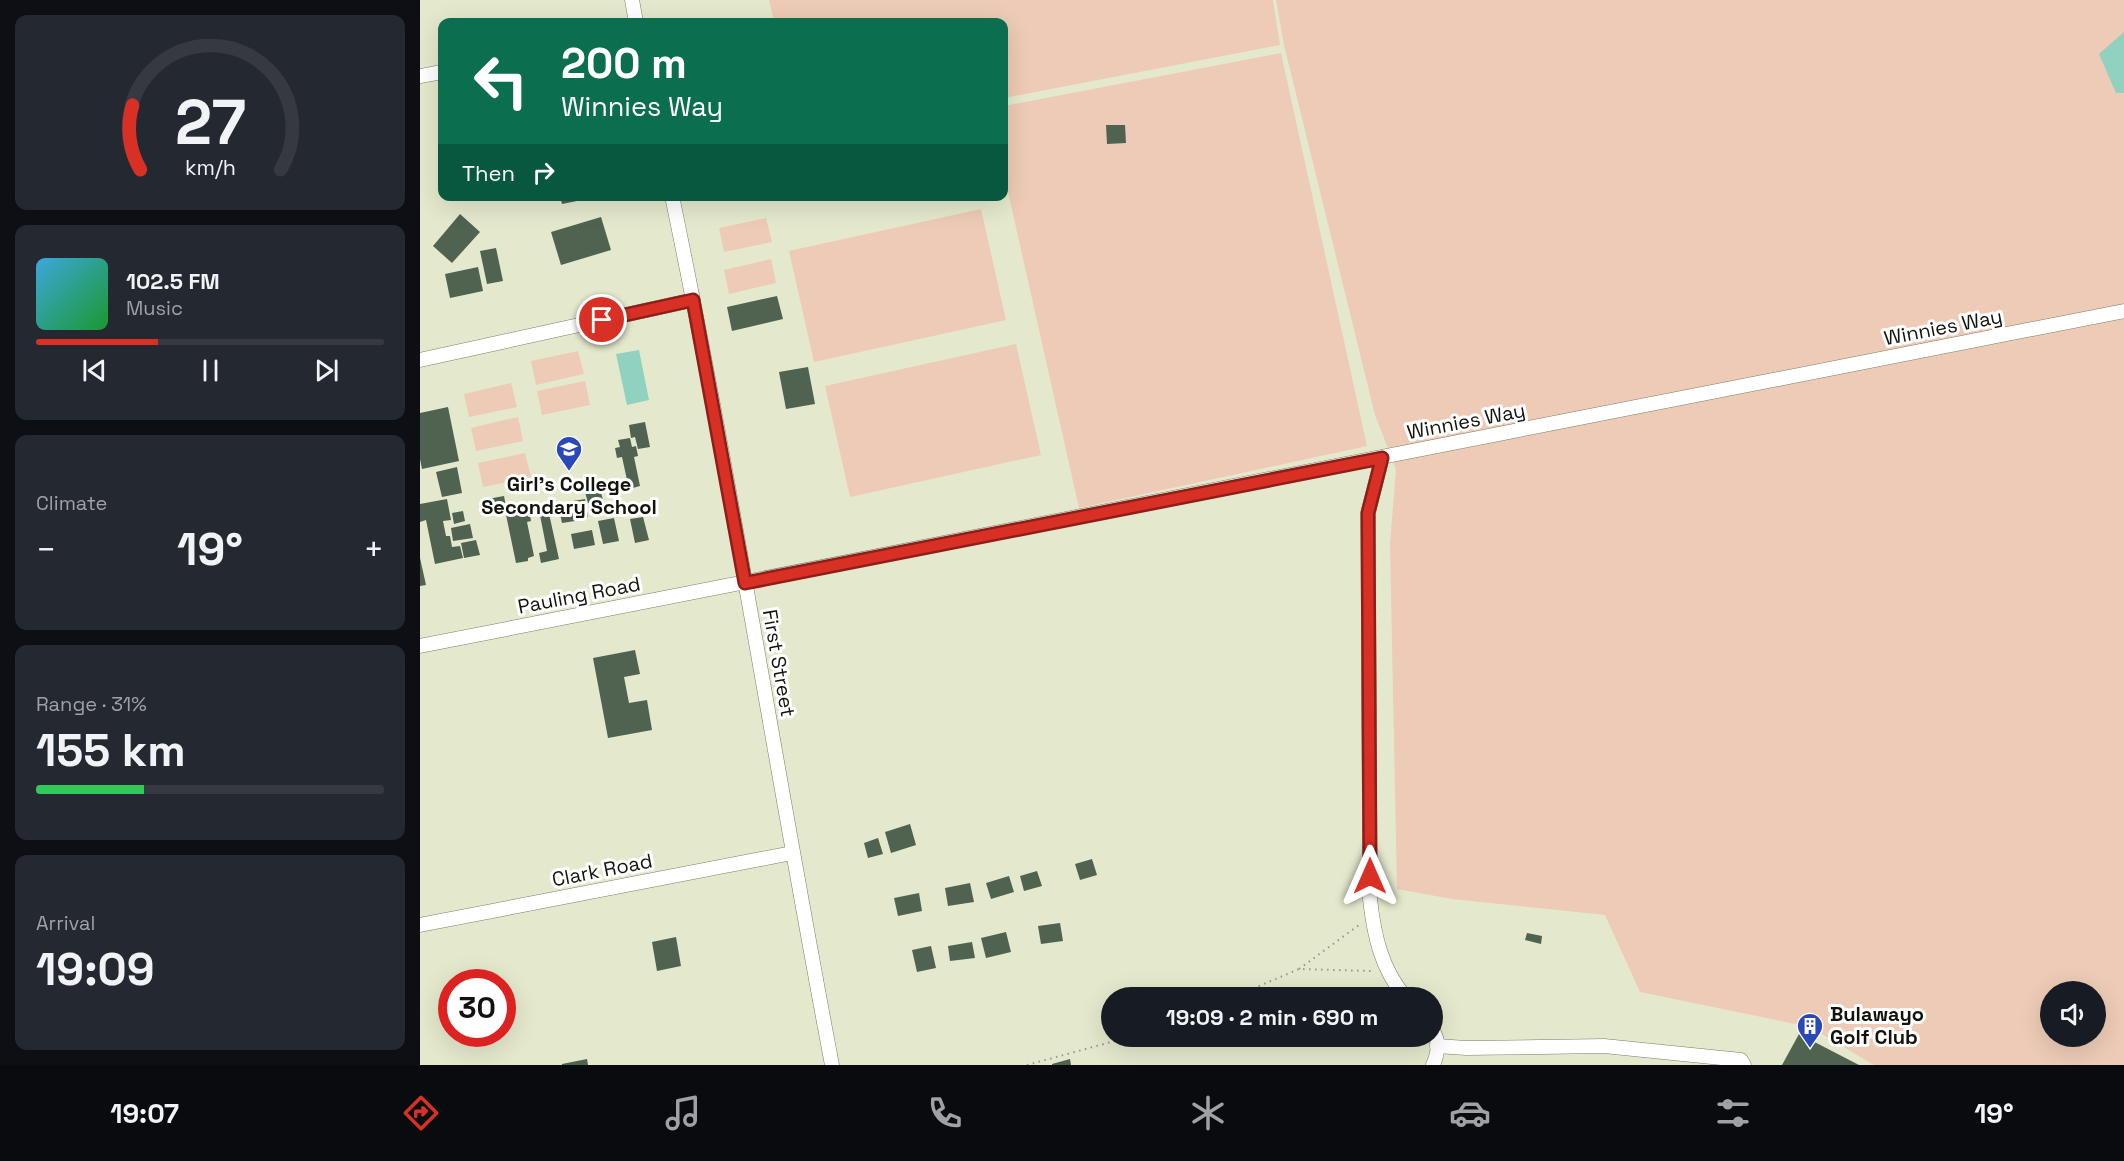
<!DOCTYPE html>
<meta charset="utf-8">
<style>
body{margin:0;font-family:"Space Grotesk",sans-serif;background:#242831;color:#f1f3f6;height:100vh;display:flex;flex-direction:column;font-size:22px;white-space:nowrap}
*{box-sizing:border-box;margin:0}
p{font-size:20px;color:#9ea1a6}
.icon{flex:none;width:33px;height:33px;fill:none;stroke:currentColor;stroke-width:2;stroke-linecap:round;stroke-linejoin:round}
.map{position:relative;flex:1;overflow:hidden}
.panel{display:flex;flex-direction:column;gap:15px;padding:15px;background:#0d0f14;width:420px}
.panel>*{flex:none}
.top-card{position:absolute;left:18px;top:18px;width:570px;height:183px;border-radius:12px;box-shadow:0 6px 24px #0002;background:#0b6e4f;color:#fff;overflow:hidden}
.buttons{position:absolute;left:1620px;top:981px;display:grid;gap:12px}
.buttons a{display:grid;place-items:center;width:66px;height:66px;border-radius:50%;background:#171b24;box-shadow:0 6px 24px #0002;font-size:30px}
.speed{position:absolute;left:18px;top:969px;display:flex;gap:12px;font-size:30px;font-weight:700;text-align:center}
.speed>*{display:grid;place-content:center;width:78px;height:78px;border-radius:50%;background:#171b24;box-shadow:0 6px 24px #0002;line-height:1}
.speed .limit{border:9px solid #d22;background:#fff;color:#111}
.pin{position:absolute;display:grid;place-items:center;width:51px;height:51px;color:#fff;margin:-26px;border:3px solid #fff;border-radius:50%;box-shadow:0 2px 6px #0007}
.me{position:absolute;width:66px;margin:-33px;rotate:0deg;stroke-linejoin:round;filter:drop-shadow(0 0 4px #0008)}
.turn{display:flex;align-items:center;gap:21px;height:126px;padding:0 24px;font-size:27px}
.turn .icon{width:78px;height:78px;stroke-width:2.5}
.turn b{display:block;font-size:42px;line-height:51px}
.then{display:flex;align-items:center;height:57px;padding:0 24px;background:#0003;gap:12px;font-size:22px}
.big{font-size:45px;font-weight:700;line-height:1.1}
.panel .widget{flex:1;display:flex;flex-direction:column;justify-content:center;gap:9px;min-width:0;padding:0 21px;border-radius:12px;background:#242831}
.panel .dial{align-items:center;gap:0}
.dial svg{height:156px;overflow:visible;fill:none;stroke:#363941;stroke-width:7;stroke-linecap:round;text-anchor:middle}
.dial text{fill:#f1f3f6;stroke:none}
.song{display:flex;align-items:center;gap:18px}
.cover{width:72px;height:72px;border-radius:9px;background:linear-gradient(135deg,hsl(200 70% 55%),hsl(130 70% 35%))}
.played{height:6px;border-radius:3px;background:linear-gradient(90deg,#d93025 35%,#363941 35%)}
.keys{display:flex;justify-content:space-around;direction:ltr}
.heat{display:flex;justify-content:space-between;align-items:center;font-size:33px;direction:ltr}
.charge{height:9px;border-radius:4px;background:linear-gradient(90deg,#34c759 31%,#363941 0)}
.trip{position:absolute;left:681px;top:987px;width:342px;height:60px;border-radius:30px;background:#171b24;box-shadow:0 6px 24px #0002;font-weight:700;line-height:60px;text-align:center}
.menu{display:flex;height:96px;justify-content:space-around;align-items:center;background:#090b0e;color:#9ea1a6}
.menu .icon{width:42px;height:42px}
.menu .current{color:#d93025}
.menu b{font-size:27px;color:#f1f3f6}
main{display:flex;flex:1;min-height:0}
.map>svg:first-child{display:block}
.green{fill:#edcbb6;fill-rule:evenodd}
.water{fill:#90d1bf}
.building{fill:#506250}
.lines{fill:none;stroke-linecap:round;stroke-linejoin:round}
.minor-casing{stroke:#7a7e65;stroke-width:15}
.path{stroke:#969a85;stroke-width:2;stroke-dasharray:1.5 4.5;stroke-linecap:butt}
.minor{stroke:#fff;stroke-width:14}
.route-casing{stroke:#8d1f18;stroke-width:15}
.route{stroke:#d93025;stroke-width:10}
.labels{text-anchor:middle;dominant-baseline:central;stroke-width:6;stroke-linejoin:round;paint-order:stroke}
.street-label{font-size:20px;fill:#12130a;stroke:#fff}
.poi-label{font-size:20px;font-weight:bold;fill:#12130a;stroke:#fff}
</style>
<main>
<section class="panel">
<div class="widget dial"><svg viewBox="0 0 100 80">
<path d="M14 69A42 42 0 1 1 86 69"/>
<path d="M14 69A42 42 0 0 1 10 36" stroke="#d93025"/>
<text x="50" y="56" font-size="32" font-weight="700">27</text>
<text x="50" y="72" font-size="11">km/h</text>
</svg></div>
<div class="widget">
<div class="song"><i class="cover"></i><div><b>102.5 FM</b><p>Music</p></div></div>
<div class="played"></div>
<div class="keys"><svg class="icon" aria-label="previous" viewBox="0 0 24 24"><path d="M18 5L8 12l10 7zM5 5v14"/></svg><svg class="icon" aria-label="pause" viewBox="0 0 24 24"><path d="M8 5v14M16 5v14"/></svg><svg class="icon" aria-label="next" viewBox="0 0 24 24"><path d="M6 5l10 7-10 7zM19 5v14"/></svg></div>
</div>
<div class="widget"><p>Climate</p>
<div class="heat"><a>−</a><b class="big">19°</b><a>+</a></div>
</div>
<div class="widget"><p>Range · 31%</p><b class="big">155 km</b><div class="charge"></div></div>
<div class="widget"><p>Arrival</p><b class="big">19:09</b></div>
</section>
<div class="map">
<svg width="1704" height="1065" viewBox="0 0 1704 1065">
<rect width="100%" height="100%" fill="#e4e9cd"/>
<g class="green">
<polygon points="349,0 853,0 860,45 584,98 584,22 354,22"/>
<path d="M856 0H1704V1065H1454L1390 1027 1220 992 1185 915 1032 899 977 889 970 544 976 469 955 415 864 45ZM1630 992H1676V1036H1630Z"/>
<polygon points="861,53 947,446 659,508 584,174 584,106"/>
<polygon points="561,209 586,320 394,362 369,251"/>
<polygon points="346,218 352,242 304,252 299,228"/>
<polygon points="351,259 356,283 309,294 304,270"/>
<polygon points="596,344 621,455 430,497 405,386"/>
<polygon points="158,351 164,374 116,385 111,361"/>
<polygon points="165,381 170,405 122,415 117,391"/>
<polygon points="91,383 97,407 49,417 44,394"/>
<polygon points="98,417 103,441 56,451 51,428"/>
<polygon points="105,453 111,477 63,487 58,463"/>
</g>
<g class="water">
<polygon points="1704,32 1704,93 1696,93 1679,54"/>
<polygon points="219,350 229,400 207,405 196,354"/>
</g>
<g class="building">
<polygon points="686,125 705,125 706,143 687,144"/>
<polygon points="140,196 172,196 172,198 142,204"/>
<polygon points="40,214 60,232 32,263 13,246"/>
<polygon points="181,217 191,250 141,265 131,232"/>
<polygon points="76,248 83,281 67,284 60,251"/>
<polygon points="58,267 63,291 30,298 25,274"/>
<polygon points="357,296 363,319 312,331 307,307"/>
<polygon points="388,367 395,404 366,409 359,372"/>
<polygon points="28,407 39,461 2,469 0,459 0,413"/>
<polygon points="225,422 230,447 218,449 215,437 211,438 209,425"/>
<polygon points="210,438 212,447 216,446 218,456 214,457 220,486 209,489 202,457 197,458 195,448 200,447 198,440"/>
<polygon points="37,467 42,493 22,497 16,472"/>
<polygon points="180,489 183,500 168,503 165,492"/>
<polygon points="84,496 86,507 64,512 62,500"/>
<polygon points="27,499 31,520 23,521 26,536 30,536 32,547 40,546 43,558 15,564 6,520 0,522 0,504"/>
<polygon points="165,499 168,517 157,519 153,501"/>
<polygon points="116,504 117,513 110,515 111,521 107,522 114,556 108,558 108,561 96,563 85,510"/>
<polygon points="152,506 155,521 142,523 139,509"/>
<polygon points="128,509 139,559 121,563 119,553 127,551 119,510"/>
<polygon points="43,511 45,521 34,524 32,513"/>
<polygon points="223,517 229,540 215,543 210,519"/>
<polygon points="194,518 199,541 183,544 178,521"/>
<polygon points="50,524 53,538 33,541 31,528"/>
<polygon points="172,530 175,545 154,549 151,534"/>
<polygon points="56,540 60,555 44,558 41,543"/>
<polygon points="0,558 6,585 0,586"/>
<polygon points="215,650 220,674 204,677 209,703 227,700 232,730 188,738 173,658"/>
<polygon points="490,824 496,845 471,853 465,832"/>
<polygon points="458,838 463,854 448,858 444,843"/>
<polygon points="672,859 677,875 660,880 655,864"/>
<polygon points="617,871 622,886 604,891 600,876"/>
<polygon points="589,876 594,892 571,899 566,883"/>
<polygon points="550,883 554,902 528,906 525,888"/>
<polygon points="499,893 502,911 478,916 474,898"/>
<polygon points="640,923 643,941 621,944 618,926"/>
<polygon points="586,932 591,952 566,958 561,938"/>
<polygon points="1107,933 1122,936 1121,944 1105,940"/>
<polygon points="256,937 261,966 237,971 232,942"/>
<polygon points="552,942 555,958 530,961 528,946"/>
<polygon points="511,946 516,968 497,972 492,950"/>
<polygon points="1379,1034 1439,1065 1362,1065"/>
<polygon points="167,1059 168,1065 142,1065 142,1064"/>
<polygon points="650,1059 651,1065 632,1065 632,1064"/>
</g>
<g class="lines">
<g class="minor-casing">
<g id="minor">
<polyline points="212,0 216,22"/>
<polyline points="0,76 22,72"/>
<path d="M252 196C312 485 357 776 412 1065"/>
<polyline points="0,360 273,300"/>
<path d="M962 458 948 513 950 899C954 935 961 969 986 998"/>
<polyline points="0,646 1704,311"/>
<polyline points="0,925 372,853"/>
<path d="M1012 1030C1020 1040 1018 1054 1013 1065"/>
<polyline points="1017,1046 1046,1048 1184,1046 1321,1060 1324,1065"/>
</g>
</g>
<g class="path">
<polyline points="879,969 939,925"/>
<polyline points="811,998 879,969 952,971"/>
<polyline points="607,1065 713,1036"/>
</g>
<use href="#minor" class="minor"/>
</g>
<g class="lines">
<g class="route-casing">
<polyline id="route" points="182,320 273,300 325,583 962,458 948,513 950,876"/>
</g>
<use href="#route" class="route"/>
</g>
<defs>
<g id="university-pin" transform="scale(1.35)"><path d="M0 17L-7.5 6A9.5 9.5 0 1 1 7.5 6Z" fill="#2a49b9" stroke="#fff"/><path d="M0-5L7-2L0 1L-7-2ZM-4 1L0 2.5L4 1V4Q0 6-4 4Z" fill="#fff"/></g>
<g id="building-pin" transform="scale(1.35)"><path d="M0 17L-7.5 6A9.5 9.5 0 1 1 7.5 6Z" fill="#2a49b9" stroke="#fff"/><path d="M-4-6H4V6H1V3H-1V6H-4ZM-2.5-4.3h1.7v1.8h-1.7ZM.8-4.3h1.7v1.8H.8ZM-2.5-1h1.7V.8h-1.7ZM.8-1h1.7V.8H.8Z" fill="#fff"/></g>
</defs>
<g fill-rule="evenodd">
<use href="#university-pin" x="149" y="449"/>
<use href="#building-pin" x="1390" y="1026"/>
</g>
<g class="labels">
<g class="street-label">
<text transform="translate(1523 327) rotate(-11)">Winnies Way</text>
<text transform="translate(1046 421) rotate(-11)">Winnies Way</text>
<text transform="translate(159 595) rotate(-11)">Pauling Road</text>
<text transform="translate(359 663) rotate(80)">First Street</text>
<text transform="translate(182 870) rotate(-11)">Clark Road</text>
</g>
<g class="poi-label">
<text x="149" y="484">Girl's College<tspan x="149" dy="23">Secondary School</tspan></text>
<text x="1410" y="1014" text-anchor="start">Bulawayo<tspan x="1410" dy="23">Golf Club</tspan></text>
</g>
</g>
</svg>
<div class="buttons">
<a><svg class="icon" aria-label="sound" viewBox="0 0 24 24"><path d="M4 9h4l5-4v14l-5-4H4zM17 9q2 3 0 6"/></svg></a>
</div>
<div class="speed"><div class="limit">30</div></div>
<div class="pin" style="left:182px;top:320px;background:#d93025"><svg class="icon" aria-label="arrive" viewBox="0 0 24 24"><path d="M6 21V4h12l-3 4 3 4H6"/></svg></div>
<svg class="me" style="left:950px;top:876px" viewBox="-20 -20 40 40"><path d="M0-17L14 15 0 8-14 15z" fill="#d93025" stroke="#fff" stroke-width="4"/></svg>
<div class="trip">19:09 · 2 min · 690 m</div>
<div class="top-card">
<div class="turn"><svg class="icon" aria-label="left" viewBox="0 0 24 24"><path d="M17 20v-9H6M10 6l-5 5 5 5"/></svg><div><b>200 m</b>Winnies Way</div></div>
<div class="then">Then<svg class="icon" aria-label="right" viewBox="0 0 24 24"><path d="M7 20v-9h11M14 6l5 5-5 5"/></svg></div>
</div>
</div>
</main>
<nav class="menu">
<b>19:07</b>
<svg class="icon current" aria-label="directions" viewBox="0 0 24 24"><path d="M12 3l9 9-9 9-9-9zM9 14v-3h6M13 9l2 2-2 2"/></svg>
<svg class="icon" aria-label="music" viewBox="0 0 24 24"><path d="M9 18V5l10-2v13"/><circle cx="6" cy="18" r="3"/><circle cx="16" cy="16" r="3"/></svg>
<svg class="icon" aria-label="phone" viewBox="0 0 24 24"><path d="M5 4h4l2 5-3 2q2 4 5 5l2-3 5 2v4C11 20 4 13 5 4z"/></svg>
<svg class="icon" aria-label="climate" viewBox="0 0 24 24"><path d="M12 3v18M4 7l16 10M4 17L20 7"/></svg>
<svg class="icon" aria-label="car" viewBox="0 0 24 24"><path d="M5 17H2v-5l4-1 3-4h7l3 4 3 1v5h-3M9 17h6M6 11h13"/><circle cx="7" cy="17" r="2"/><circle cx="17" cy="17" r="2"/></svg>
<svg class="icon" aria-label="filters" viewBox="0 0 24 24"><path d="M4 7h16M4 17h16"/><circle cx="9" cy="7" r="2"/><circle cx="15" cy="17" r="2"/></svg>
<b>19°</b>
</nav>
